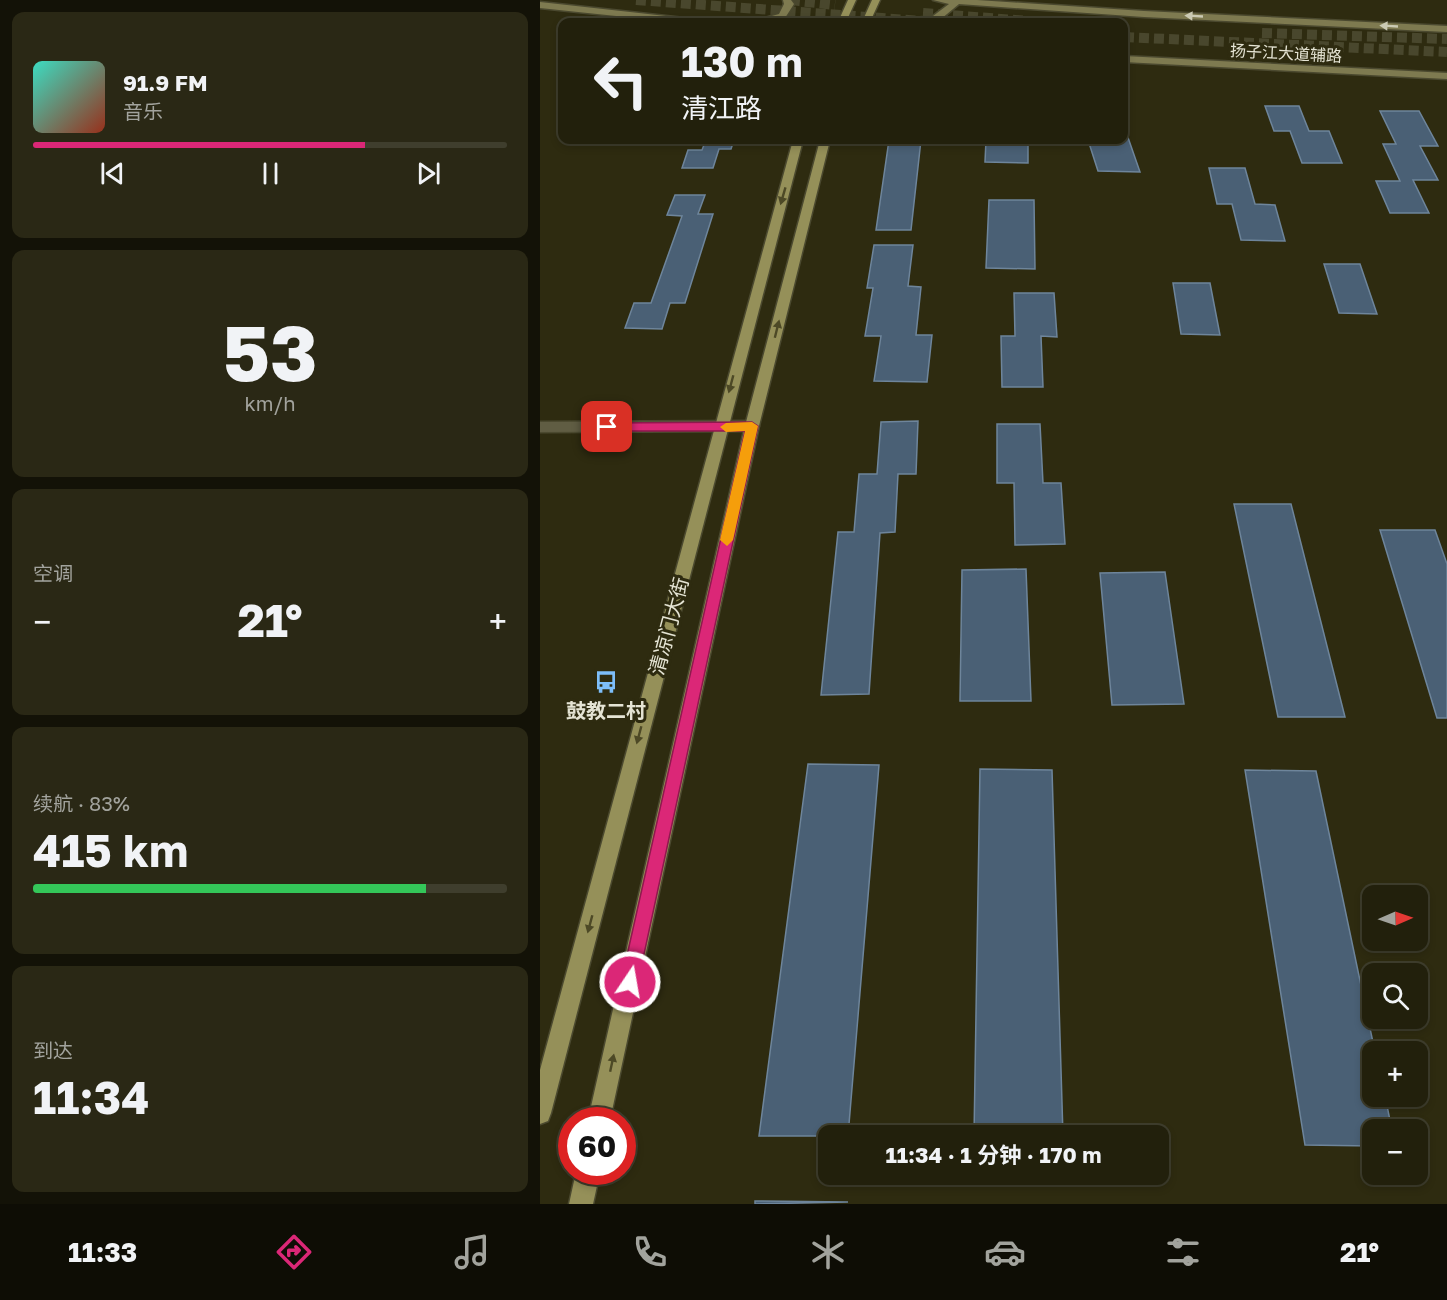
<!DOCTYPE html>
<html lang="zh">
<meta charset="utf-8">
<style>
body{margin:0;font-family:"Golos Text","Noto Sans SC",sans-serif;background:#2a2815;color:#f1f3f6;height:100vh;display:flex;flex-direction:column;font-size:22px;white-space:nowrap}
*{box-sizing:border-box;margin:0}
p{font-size:20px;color:#a2a39d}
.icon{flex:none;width:33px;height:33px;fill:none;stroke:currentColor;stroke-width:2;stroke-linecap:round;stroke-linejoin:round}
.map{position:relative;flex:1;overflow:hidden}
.panel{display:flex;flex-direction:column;gap:12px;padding:12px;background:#131207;width:540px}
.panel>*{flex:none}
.banner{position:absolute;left:18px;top:18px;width:570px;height:126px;border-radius:12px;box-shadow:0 3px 9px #0003,0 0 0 2px #3f3e2d;background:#22200c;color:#f1f3f6;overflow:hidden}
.needle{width:39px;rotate:88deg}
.fabs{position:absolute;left:822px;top:885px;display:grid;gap:12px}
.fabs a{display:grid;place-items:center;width:66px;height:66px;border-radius:12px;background:#22200c;box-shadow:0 3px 9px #0003,0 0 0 2px #3f3e2d;font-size:30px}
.speed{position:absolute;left:18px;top:1107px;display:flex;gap:12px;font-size:30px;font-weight:700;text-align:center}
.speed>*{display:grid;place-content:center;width:78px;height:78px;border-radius:50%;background:#22200c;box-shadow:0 3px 9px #0003,0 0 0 2px #3f3e2d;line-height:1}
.speed .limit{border:9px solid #d22;background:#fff;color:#111}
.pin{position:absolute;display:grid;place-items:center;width:51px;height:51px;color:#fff;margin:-26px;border-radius:12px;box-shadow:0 3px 9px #0006}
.me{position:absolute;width:66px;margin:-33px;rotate:12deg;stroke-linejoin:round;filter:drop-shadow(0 0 4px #0008)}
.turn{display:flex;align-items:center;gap:21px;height:126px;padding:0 24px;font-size:27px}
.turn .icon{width:78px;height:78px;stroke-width:2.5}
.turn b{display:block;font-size:42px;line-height:51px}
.big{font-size:45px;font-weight:700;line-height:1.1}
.panel .widget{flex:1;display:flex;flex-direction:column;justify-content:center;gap:9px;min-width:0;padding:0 21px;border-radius:12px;background:#2a2815}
.panel .dial{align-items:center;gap:0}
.dial b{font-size:78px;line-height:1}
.song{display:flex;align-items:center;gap:18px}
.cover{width:72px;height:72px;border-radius:9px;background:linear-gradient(135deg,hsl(170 70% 55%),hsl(10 70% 35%))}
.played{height:6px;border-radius:3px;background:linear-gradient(90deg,#db2777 70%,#3f3e2d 70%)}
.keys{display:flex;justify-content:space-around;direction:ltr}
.heat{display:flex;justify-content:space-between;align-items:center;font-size:33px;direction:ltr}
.charge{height:9px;border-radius:4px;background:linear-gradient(90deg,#34c759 83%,#3f3e2d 0)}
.trip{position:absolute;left:278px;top:1125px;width:351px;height:60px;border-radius:12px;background:#22200c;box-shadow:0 3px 9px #0003,0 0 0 2px #3f3e2d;font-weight:700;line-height:60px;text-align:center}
.tab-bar{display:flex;height:96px;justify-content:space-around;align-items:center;background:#0e0d05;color:#a2a39d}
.tab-bar .icon{width:42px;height:42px}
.tab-bar .active{color:#db2777}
.tab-bar b{font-size:27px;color:#f1f3f6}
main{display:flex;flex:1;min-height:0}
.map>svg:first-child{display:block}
.building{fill:#4a6075;stroke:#6e859b;stroke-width:1.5}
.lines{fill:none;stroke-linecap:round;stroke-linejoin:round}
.trunk-tunnel{stroke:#49472d;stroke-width:10;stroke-dasharray:10 5;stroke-linecap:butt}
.tertiary-casing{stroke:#4b492f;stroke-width:3}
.secondary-casing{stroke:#4b492f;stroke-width:3}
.primary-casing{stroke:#4b492f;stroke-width:3}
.tertiary{fill:#605d43;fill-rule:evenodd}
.secondary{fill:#7e7a50;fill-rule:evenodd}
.primary{fill:#959059;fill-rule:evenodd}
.oneway{fill:#cbcab3}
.oneway2{fill:#4d4926}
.route{fill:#db2777;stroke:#8e194d;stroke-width:1.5}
.slow{fill:#f59e0b}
.labels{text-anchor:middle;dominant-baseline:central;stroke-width:6;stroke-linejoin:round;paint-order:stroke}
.far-street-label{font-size:16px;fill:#e5e4d4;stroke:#2e2b10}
.street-label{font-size:20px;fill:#e5e4d4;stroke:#2e2b10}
.poi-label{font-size:20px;font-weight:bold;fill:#e5e4d4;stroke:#2e2b10}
</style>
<main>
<section class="panel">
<div class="widget">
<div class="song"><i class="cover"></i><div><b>91.9 FM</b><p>音乐</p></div></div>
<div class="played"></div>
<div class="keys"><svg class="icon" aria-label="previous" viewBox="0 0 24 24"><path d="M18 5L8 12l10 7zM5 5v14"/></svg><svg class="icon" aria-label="pause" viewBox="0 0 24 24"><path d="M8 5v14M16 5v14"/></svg><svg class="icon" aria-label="next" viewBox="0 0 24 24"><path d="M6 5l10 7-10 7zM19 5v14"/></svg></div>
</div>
<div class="widget dial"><b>53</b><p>km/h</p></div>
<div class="widget"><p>空调</p>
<div class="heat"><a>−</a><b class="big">21°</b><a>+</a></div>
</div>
<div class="widget"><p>续航 · 83%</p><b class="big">415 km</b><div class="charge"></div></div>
<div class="widget"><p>到达</p><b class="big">11:34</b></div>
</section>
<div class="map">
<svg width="907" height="1204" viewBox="0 0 907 1204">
<rect width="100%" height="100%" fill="#2e2b10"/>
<g class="building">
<polygon points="725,106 759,106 769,131 789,131 802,163 762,163 750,131 734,131"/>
<polygon points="840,111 879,111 898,146 880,146 898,180 873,180 889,213 850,213 836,181 860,181 843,144 856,144"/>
<polygon points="584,126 600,172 558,171 548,140 584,140"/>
<polygon points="166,140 194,140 191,149 179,149 173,168 142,168 148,150 162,150"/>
<polygon points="349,140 381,140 371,230 336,230"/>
<polygon points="446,140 488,140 488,163 445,162"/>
<polygon points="669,168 705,168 715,204 735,205 745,241 701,240 692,204 677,204"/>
<polygon points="135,195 165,195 158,214 173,214 145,303 130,303 122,329 85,328 94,303 111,303 142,216 127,215"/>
<polygon points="449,200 494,200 495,269 446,268"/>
<polygon points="334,245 373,245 368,286 381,287 376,335 392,335 387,382 334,381 341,336 325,336 333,288 327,288"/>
<polygon points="784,264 820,264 837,314 799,313"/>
<polygon points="633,283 670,283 680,335 641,334"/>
<polygon points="474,293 514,293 517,337 501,336 503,387 462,387 461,336 475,336"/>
<polygon points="378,421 376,474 358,474 355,532 340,533 329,694 281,695 298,532 314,532 319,474 337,474 341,422"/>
<polygon points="457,424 500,424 503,483 521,483 525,544 475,545 474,483 457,483"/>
<polygon points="694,504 751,504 805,717 738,717"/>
<polygon points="840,530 895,530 907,564 907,718 897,718"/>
<polygon points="486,569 491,701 420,701 422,570"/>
<polygon points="625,572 644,704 572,705 560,573"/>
<polygon points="268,764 339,765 308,1136 219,1136"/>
<polygon points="440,769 512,770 523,1136 434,1136"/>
<polygon points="705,770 776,771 835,1052 832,1052 832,1096 845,1096 852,1130 832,1130 832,1146 765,1145"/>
<polygon points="215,1201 308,1202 215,1204"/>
</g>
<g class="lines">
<g class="trunk-tunnel">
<polyline points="96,0 396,22"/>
<polyline points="250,0 295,5"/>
<polyline points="383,13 502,22"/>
<polyline points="722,33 907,39"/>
<polyline points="584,37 907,52"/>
</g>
<g class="tertiary-casing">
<polygon id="tertiary" points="212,421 219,426 212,431 0,432 0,422"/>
</g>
<g class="secondary-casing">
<g id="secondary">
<polygon points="243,0 251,0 254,4 245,18 229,22 217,22 218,20 239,14 244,4"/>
<polygon points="393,0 437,0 604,11 907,26 907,32 604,17 419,4 401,19 400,22 392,22 393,16 409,4"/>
<polygon points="0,2 153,19 158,22 133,22 0,8"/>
<polygon points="584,56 907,73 907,79 584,62"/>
</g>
</g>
<g class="primary-casing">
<g id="primary">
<polygon points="308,0 316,0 306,22 298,22"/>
<polygon points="332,0 340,0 330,22 322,22"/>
<polygon points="253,140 263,140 11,1113 8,1121 0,1124 0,1070"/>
<polygon points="280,140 290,140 219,426 70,1120 48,1120 205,426"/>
<polygon points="36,1172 60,1172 53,1204 29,1204"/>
</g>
</g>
<use href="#tertiary" class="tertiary"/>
<use href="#secondary" class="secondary"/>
<use href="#primary" class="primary"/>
</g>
<defs><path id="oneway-solid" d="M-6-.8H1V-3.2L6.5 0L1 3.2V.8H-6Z" transform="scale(1.5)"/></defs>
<g class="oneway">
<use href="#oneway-solid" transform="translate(654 16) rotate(-177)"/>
<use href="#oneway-solid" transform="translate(849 26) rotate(-177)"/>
</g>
<g class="oneway2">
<use href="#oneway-solid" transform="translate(243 196) rotate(106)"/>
<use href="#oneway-solid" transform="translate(237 329) rotate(-76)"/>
<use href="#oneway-solid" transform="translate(191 384) rotate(105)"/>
<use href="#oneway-solid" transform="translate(99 735) rotate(105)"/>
<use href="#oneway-solid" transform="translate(50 924) rotate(105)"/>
<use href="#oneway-solid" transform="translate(72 1063) rotate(-78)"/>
</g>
<polygon class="route" points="212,422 218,426 98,982 96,988 90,991 83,988 81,982 205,431 67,431 61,427 67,423"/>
<polygon class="slow" points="212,422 218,426 193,540 187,546 180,540 205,431 186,432 180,427 186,423"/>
<defs>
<g id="bus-bare" transform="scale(1.8)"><path d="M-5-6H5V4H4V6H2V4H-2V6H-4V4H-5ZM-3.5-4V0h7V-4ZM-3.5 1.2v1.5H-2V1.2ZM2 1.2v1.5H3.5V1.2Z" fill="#7dbef9" stroke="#2e2b10" stroke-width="2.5" paint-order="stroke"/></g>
</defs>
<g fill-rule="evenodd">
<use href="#bus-bare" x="66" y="682"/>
</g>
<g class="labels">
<g class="far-street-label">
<text transform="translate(746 53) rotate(3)">扬子江大道辅路</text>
</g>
<g class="street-label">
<text transform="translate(128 626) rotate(-75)">清凉门大街</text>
</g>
<g class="poi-label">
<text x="66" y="710">鼓教二村</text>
</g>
</g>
</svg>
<div class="fabs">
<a><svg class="needle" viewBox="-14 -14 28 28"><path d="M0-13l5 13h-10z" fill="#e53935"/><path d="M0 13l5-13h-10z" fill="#a2a39d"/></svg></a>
<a><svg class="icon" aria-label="search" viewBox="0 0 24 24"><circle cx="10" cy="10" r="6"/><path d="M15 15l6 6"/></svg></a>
<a>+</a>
<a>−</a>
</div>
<div class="speed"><div class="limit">60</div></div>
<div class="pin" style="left:67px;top:427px;background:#d93025"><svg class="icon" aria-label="arrive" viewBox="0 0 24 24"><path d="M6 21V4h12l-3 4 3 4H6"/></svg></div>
<svg class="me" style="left:90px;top:982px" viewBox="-20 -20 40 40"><circle r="17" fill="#db2777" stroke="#fff" stroke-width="3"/><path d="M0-11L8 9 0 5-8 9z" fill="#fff"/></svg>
<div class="trip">11:34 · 1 分钟 · 170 m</div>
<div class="banner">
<div class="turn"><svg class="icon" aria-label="left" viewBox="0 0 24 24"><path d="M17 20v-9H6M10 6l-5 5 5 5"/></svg><div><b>130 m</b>清江路</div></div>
</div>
</div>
</main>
<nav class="tab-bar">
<b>11:33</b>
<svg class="icon active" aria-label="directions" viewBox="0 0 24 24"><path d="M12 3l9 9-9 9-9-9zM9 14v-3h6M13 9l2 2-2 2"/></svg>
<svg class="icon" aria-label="music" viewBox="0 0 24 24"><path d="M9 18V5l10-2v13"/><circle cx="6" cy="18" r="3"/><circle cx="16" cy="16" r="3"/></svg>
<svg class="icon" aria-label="phone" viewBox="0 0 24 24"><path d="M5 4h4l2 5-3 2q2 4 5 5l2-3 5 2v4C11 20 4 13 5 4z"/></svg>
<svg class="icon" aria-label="climate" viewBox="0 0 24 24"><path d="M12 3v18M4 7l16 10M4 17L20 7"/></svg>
<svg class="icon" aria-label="car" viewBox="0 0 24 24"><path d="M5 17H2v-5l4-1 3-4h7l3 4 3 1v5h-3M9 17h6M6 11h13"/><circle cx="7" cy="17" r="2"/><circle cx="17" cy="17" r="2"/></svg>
<svg class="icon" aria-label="filters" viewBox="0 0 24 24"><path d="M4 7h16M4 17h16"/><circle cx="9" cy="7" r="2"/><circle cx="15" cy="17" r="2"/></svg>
<b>21°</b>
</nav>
